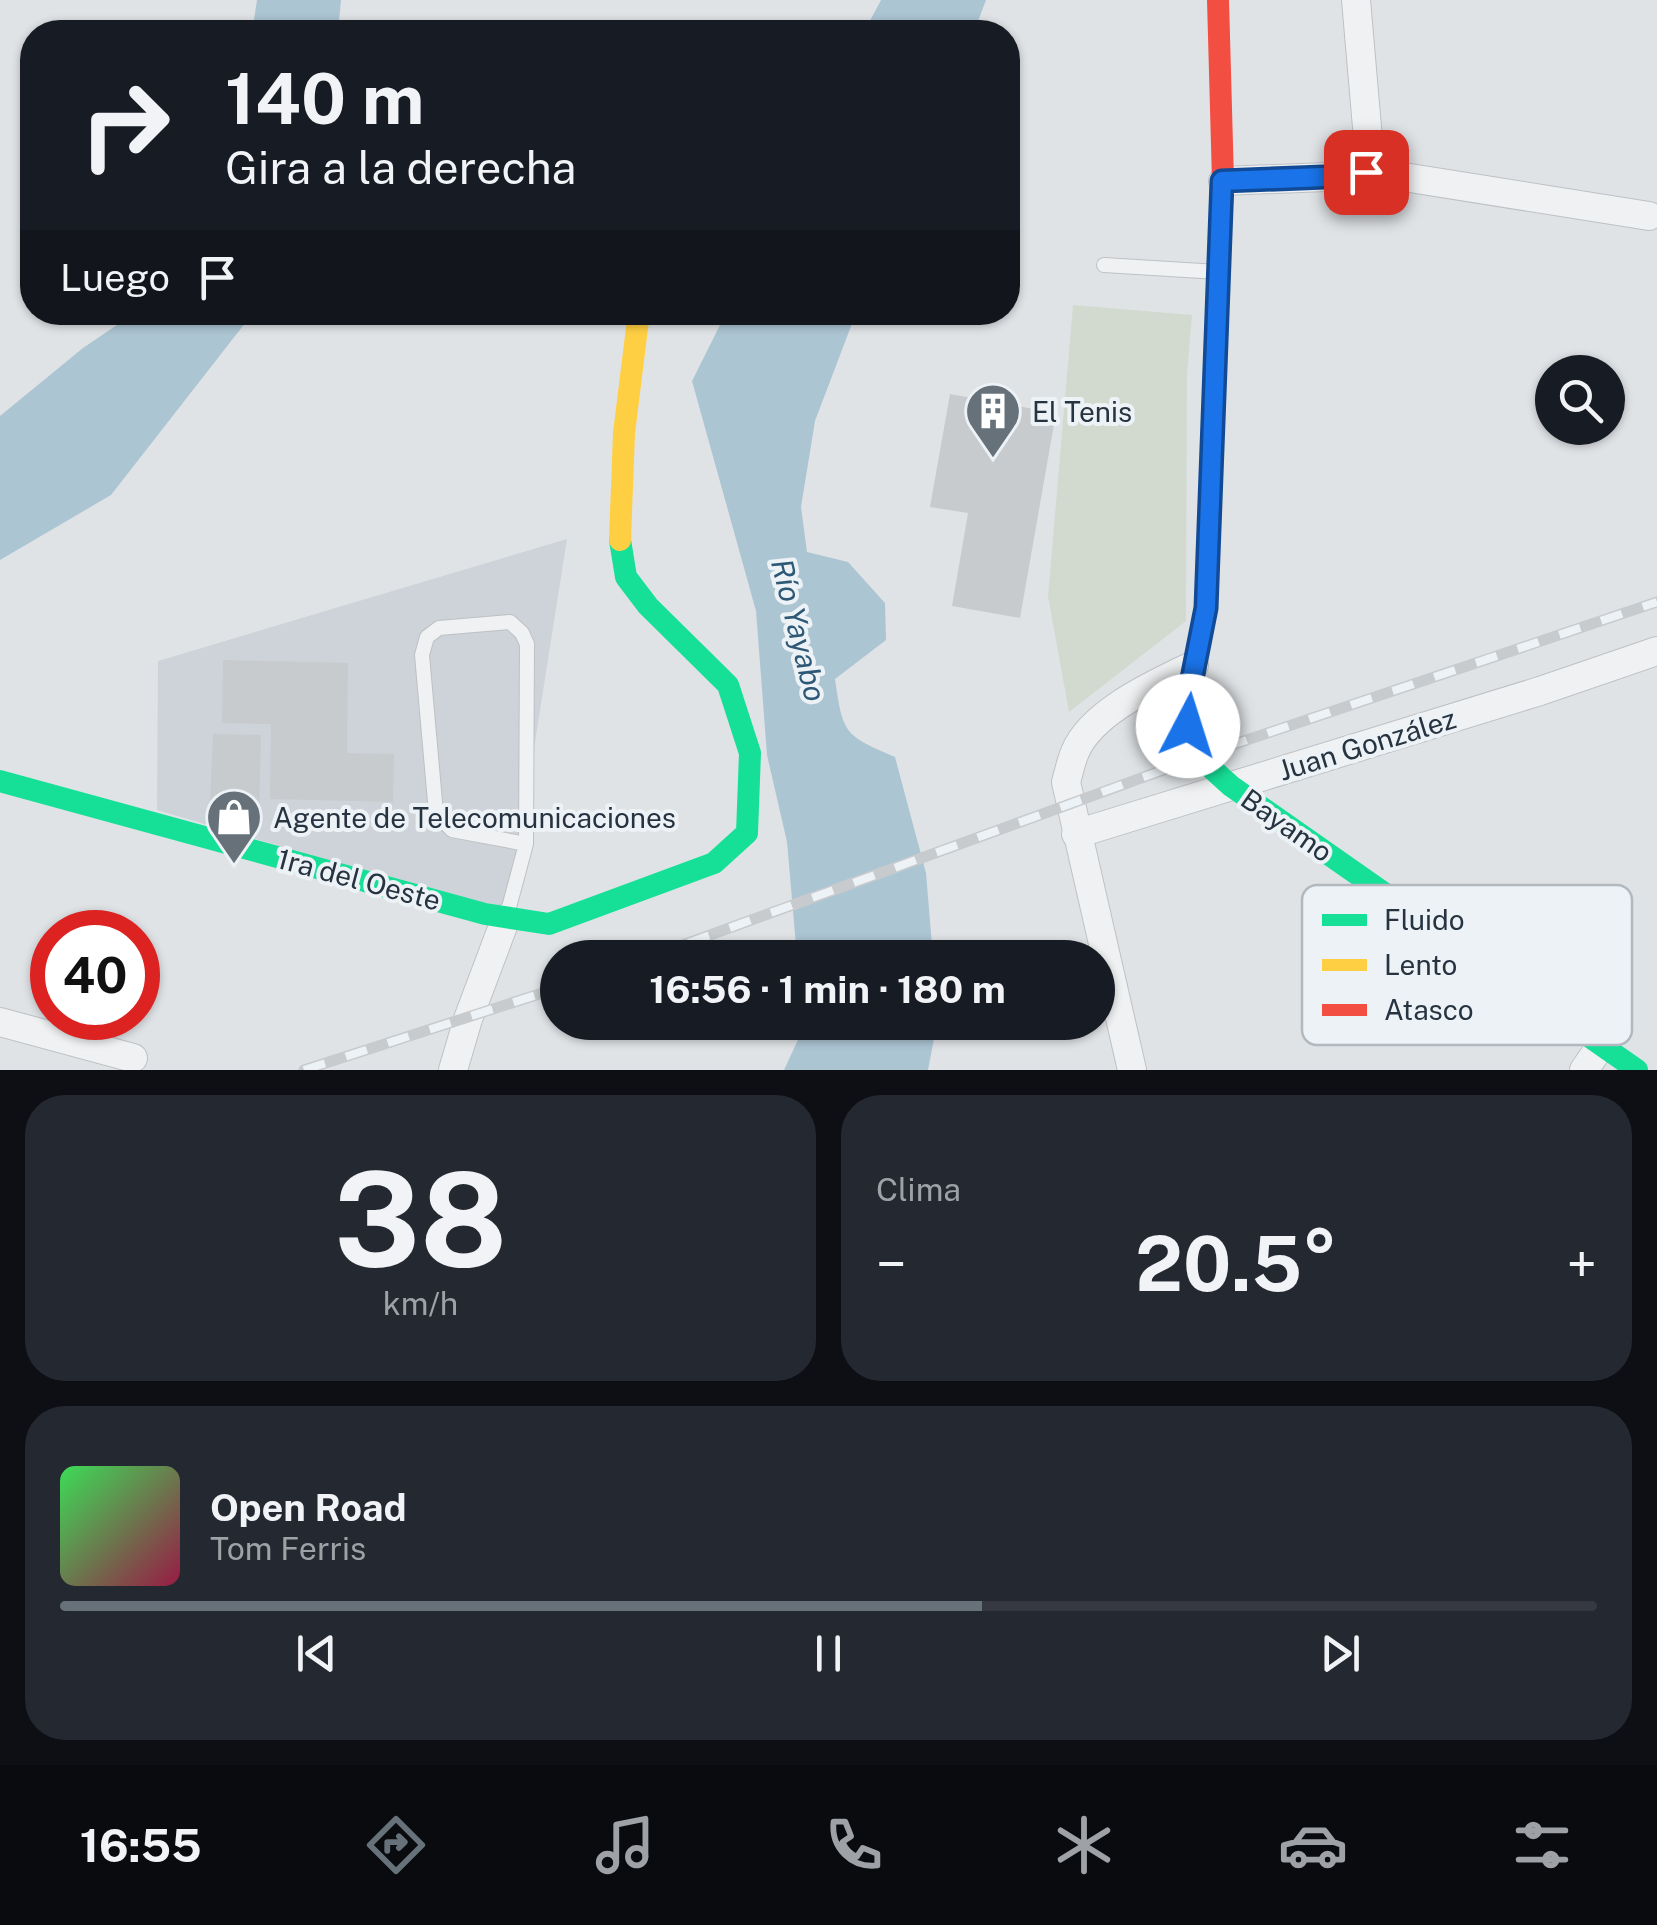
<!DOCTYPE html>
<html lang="es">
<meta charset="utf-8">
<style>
body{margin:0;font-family:"Public Sans",sans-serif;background:#242831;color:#f1f3f6;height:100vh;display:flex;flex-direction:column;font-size:38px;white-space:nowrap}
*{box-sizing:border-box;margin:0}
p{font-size:32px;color:#9ea1a6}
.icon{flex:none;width:55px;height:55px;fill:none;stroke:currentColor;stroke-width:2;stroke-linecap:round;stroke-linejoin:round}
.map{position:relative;height:1070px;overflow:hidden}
.details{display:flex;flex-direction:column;gap:25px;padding:25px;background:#0d0f14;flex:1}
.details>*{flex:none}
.guide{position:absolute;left:20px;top:20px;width:1000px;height:305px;border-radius:40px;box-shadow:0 2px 8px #0004;background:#171b24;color:#f1f3f6;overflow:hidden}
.buttons{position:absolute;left:1535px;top:355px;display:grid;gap:20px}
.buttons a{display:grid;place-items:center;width:90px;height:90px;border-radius:50%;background:#171b24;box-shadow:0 2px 8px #0004;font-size:50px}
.speed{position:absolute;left:30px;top:910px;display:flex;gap:20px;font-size:50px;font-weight:700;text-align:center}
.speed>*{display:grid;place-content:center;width:130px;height:130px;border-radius:50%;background:#171b24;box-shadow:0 2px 8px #0004;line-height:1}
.speed .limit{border:15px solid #d22;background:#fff;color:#111}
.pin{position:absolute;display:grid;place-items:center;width:85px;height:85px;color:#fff;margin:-42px;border-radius:20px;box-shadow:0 5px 15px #0006}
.me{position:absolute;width:110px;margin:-55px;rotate:5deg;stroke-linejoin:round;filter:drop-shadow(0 0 8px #0008)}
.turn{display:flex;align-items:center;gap:35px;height:210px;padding:0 40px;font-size:45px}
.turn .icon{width:130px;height:130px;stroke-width:2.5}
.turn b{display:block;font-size:70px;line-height:85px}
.then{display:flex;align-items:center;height:95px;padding:0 40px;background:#0003;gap:20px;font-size:38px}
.big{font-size:75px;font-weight:700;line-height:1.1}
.details .tile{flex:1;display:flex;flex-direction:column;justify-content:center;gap:15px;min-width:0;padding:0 35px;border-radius:40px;background:#242831}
.details .dial{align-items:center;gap:0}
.dial b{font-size:130px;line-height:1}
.song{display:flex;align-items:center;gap:30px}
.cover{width:120px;height:120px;border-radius:15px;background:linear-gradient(135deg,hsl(130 70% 55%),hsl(340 70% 35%))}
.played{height:10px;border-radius:5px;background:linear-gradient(90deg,#67717a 60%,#363941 60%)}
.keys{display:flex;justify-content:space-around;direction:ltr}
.heat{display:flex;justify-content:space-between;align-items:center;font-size:55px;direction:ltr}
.details .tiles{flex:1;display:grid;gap:25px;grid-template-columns:1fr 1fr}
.tile:last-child{grid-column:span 2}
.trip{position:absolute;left:540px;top:940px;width:575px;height:100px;border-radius:50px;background:#171b24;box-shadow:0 2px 8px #0004;font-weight:700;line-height:100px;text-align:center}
.tabs{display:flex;height:160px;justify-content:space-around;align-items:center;background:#090b0e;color:#9ea1a6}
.tabs .icon{width:70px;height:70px}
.tabs .current{color:#67717a}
.tabs b{font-size:45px;color:#f1f3f6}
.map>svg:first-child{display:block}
.built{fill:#cdd3d9}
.green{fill:#d2dad0}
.water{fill:#acc5d3}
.building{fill:#c8cbce}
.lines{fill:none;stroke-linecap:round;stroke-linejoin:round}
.lane-casing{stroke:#bec1c4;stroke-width:16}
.street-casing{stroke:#bec1c4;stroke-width:30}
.lane{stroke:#eff1f2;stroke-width:14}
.street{stroke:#eff1f2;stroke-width:28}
.fast{stroke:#16e098;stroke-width:22}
.slow{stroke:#ffcf43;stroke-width:22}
.jam{stroke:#f24e42;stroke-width:22}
.rail-casing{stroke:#c8cbcd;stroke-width:11}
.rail{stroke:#edf2f6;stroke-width:8;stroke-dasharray:22;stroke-linecap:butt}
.route-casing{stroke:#114b97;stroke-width:25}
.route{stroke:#1a73e8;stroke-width:18}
.labels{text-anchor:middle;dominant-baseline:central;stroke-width:8;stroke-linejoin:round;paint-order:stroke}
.poi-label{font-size:28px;fill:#263340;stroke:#edf2f6;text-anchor:start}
.street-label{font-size:28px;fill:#263340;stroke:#edf2f6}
.water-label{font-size:30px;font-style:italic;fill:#2e5976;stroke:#edf2f6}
.key{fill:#edf2f6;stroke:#b1b9bf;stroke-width:2.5}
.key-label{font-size:28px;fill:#263340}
</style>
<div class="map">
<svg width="1657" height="1070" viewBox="0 0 1657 1070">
<rect width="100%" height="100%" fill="#e0e3e6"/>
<polygon class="built" points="567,539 508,913 157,810 158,661"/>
<polygon class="green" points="1073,305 1192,315 1187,375 1186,621 1069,712 1048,596"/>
<g class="water">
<polygon points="257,0 341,0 338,32 252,32"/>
<polygon points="881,0 986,0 974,32 864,32"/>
<polygon points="136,312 253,313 111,495 0,560 0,416 83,348"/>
<path d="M726 313H856L815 421 801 507 807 552 848 562 885 603 886 640 835 679C843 734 844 735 895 757L926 873 933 957H797L787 842 767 755 756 611 692 381Z"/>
<polygon points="802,1023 937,1023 928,1070 784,1070 803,1029"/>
</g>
<g class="building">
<polygon points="950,394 1056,413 1020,618 952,606 968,513 930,507"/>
<polygon points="223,660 348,663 347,753 394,754 393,802 270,799 271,724 222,723"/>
<polygon points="213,734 261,735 259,822 210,804"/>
</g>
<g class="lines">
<g class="lane-casing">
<g id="lane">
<polyline points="1104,265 1218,272"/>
<polyline points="507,915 526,844 527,644 522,633 510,622 439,628 427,637 422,655 436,813 452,830 526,844"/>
</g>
</g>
<g class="street-casing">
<g id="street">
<polyline points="1356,0 1369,150 1366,171"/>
<polyline points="1223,181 1351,176 1366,171 1649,216"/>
<polyline points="1076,834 1540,691 1657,651"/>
<polyline points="0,1022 133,1058"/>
<polyline points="453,1070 468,1019 506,918"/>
<path d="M1132 1070 1066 782C1069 772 1071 761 1075 752 1092 711 1157 683 1194 665"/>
<polyline points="1584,1070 1600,1047"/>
</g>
</g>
<use href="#lane" class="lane"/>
<use href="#street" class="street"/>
<g class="fast">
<polyline points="1215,375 1206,608 1187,705 1189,748 1231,786 1637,1070"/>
<polyline points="0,781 485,914 549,924 714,863 747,833 750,753 728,685 648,606 626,577 620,540"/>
</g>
<polyline class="slow" points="620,540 624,433 639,312"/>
<polyline class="jam" points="1215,375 1223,181 1218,0"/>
<g class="rail-casing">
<g id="rail">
<polyline points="647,958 1229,746 1657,602"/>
<polyline points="304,1070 558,988"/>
</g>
</g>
<use href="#rail" class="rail"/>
</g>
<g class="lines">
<g class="route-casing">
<polyline id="route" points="1188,726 1187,704 1206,608 1222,181 1350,176 1366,172"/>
</g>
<use href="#route" class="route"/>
</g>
<defs>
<g id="building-pin" transform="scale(2.875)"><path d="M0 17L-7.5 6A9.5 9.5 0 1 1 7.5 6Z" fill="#67717a" stroke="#edf2f6"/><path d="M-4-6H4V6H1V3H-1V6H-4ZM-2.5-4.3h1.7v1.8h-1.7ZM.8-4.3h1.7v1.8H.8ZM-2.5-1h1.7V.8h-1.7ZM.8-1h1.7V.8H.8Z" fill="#fff"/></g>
<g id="shop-pin" transform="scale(2.875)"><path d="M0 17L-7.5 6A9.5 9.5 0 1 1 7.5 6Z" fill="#67717a" stroke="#edf2f6"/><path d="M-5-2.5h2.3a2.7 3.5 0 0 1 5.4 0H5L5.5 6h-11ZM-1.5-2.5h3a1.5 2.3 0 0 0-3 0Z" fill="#fff"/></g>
</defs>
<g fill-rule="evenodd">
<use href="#building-pin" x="993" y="411"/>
<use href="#shop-pin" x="234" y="817"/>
</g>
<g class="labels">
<g class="poi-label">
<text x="1032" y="411">El Tenis</text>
<text x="273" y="817">Agente de Telecomunicaciones</text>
</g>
<g class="street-label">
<text transform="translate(1367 744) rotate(-17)">Juan González</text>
<text transform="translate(1287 825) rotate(35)">Bayamo</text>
<text transform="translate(359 879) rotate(15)">1ra del Oeste</text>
</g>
<g class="water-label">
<text transform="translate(799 630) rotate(76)">Río Yayabo</text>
</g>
</g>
<rect x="1302" y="885" width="330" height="160" rx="15" class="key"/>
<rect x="1322" y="914" width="45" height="12" fill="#16e098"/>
<rect x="1322" y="959" width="45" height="12" fill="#ffcf43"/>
<rect x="1322" y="1004" width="45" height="12" fill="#f24e42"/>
<g class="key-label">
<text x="1384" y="930">Fluido</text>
<text x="1384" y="975">Lento</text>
<text x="1384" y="1020">Atasco</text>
</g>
</svg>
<div class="buttons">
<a><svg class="icon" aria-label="search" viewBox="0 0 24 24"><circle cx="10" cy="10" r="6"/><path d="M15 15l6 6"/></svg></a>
</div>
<div class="speed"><div class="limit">40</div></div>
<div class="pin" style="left:1366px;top:172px;background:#d93025"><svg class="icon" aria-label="arrive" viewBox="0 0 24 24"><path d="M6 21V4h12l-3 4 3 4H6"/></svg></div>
<svg class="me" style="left:1188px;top:726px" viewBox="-20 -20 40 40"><circle r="19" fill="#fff"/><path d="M0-13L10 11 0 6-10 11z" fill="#1a73e8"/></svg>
<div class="trip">16:56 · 1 min · 180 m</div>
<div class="guide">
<div class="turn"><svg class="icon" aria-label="right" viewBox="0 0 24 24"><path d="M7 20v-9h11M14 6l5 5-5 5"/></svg><div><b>140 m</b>Gira a la derecha</div></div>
<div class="then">Luego<svg class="icon" aria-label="arrive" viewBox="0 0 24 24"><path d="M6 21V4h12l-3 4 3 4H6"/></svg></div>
</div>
</div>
<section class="details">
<div class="tiles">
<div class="tile dial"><b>38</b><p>km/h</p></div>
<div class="tile"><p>Clima</p>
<div class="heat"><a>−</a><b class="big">20.5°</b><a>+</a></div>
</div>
<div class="tile">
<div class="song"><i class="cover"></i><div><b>Open Road</b><p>Tom Ferris</p></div></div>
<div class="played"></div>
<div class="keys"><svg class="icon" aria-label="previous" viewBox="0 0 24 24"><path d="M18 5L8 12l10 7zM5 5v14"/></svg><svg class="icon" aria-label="pause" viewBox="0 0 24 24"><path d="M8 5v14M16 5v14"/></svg><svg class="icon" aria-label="next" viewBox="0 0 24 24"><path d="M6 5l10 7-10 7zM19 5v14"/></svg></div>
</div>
</div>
</section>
<nav class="tabs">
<b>16:55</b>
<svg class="icon current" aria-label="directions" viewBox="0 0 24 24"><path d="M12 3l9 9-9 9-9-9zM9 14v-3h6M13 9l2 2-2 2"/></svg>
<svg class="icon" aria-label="music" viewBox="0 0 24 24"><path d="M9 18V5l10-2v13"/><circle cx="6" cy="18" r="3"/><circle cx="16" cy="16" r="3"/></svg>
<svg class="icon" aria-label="phone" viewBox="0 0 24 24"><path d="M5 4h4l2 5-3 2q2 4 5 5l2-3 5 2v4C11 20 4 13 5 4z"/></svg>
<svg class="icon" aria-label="climate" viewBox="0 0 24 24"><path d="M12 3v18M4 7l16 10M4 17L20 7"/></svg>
<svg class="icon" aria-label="car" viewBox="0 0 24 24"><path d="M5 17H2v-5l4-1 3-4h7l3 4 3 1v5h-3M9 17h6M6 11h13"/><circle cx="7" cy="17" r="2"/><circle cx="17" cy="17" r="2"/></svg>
<svg class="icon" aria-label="filters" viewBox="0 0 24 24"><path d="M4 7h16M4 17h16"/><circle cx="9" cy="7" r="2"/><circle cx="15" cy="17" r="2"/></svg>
</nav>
